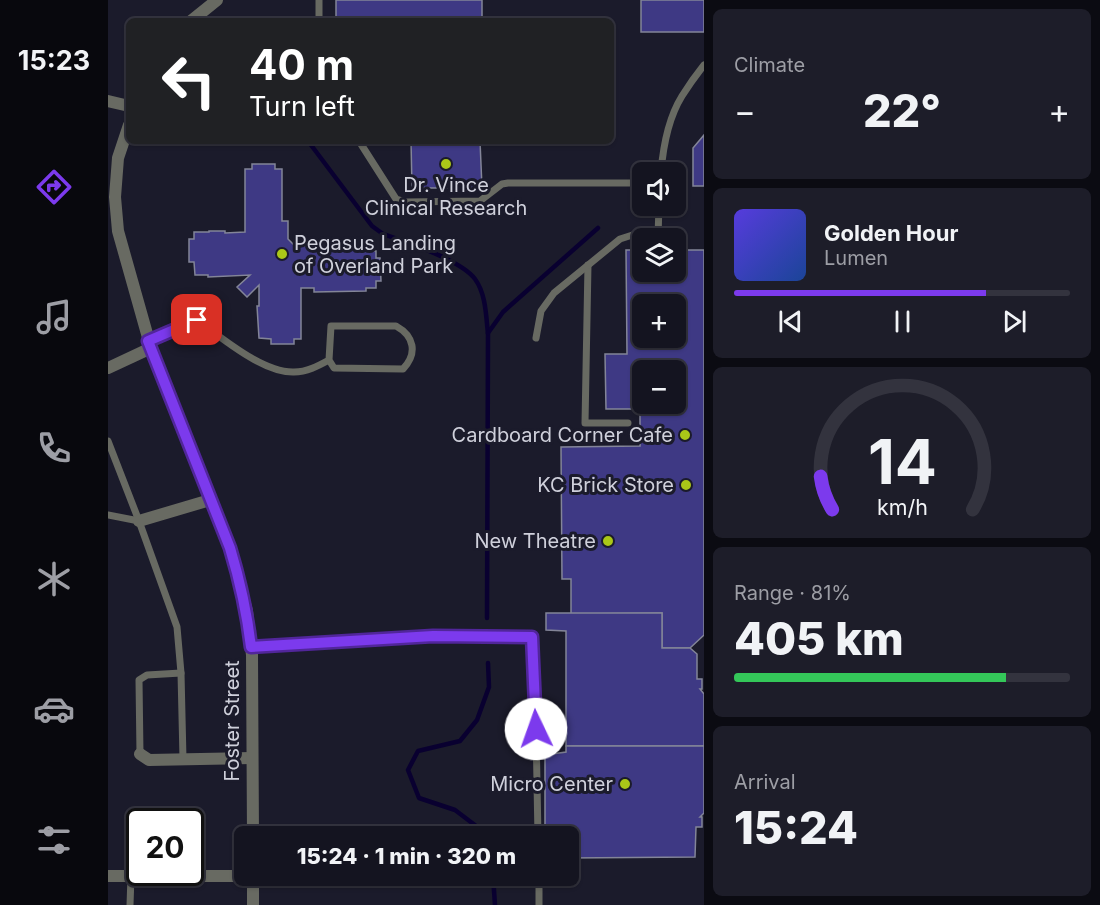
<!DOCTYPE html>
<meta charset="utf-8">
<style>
body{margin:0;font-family:Inter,sans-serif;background:#1d1d29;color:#f1f3f6;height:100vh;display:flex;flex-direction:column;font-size:22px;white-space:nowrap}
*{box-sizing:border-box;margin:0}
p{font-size:20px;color:#9d9ea5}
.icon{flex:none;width:33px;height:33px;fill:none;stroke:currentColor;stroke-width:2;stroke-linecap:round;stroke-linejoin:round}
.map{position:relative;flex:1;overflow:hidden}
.details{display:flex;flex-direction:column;gap:9px;padding:9px;background:#0b0b12;width:396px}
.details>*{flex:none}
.hud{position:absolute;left:18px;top:18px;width:488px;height:126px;border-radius:9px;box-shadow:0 2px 4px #0004,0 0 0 2px #33333e;background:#202124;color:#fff;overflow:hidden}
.buttons{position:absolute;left:524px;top:162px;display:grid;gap:12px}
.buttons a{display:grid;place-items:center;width:54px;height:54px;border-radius:9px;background:#141420;box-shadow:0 2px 4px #0004,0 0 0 2px #33333e;font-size:30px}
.speed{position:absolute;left:18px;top:808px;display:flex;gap:12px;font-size:30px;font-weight:700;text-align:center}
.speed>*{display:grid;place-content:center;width:78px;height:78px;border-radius:50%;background:#141420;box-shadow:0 2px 4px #0004,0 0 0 2px #33333e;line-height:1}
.speed .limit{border:3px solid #111;border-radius:9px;background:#fff;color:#111}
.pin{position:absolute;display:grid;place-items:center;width:51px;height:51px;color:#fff;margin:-26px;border-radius:12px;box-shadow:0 3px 9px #0006}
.me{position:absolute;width:66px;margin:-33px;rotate:357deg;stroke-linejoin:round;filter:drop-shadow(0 0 4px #0008)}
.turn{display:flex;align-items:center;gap:21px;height:126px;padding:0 24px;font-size:27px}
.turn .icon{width:78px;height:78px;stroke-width:2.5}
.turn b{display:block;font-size:42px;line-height:51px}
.big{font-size:45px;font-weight:800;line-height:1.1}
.details .widget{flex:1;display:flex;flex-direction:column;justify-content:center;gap:9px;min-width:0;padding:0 21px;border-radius:9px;background:#1d1d29}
.details .dial{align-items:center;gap:0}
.dial svg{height:156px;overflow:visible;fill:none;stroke:#33333e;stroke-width:7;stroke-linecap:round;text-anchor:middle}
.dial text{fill:#f1f3f6;stroke:none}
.song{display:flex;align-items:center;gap:18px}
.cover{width:72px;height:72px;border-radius:9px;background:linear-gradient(135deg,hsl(250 70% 55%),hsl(220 70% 35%))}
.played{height:6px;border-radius:3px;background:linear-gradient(90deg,#7c3aed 75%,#33333e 75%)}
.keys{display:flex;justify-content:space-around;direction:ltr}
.heat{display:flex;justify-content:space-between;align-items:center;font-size:33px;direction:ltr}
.charge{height:9px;border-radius:4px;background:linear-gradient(90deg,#34c759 81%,#33333e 0)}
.trip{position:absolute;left:126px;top:826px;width:345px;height:60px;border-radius:9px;background:#141420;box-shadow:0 2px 4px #0004,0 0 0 2px #33333e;font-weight:800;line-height:60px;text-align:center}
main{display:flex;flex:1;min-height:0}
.tab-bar{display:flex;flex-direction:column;width:108px;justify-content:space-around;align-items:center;background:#08080d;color:#9d9ea5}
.tab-bar .icon{width:42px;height:42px}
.tab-bar .selected{color:#7c3aed}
.tab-bar b{font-size:27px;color:#f1f3f6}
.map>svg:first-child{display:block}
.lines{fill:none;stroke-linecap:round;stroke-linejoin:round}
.stream{stroke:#090030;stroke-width:4.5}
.building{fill:#3e3984;stroke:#838598;stroke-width:1.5;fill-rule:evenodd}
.service{stroke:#686a62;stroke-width:7}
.minor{stroke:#686a62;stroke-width:12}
.tertiary{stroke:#686a62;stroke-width:12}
.route-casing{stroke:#51269a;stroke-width:15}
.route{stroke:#7c3aed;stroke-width:10}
.poi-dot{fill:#aac718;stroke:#1b1b2b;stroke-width:2}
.labels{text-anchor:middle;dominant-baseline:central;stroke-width:6;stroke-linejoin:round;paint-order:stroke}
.poi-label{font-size:20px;fill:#cfd0db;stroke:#1b1b2b;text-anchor:end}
.street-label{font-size:20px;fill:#cfd0db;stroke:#1b1b2b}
</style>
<main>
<nav class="tab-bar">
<b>15:23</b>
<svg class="icon selected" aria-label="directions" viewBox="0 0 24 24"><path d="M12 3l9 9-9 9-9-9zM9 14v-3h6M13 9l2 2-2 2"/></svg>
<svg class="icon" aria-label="music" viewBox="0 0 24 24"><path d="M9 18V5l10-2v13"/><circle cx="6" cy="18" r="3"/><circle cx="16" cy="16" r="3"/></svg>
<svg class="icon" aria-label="phone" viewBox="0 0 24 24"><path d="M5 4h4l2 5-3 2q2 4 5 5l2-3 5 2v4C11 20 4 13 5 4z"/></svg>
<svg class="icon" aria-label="climate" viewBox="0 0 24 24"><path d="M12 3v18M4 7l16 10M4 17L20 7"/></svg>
<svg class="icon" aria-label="car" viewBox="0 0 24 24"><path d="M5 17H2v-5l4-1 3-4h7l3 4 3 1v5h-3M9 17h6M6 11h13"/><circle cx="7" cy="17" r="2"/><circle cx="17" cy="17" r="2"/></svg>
<svg class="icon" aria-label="filters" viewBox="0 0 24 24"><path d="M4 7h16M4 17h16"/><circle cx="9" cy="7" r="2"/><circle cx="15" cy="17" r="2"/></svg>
</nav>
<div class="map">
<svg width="596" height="905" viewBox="0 0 596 905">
<rect width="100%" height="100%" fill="#1b1b2b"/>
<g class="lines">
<g class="stream">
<path d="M200 141 264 226 275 234C298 242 353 260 367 279 378 294 378 316 380 334L379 618"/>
<polyline points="380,333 395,312 490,228"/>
<polyline points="378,837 376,832 347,810 311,798 300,770 310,751 352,741 369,720 381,687 380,663"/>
<polyline points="385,876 387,905"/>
</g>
</g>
<g class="building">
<rect x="228" y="0" width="146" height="21"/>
<rect x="533" y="0" width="63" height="32"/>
<polygon points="596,135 596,186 585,186 585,148"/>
<polygon points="303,141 372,141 374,188 304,188"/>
<polygon points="144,164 167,164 167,169 174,169 174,221 180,221 180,239 187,246 257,245 257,251 268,251 268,258 272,258 273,281 268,281 268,288 258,288 258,291 206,292 206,288 193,288 193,339 186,339 186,344 163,344 163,339 151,338 149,306 151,306 151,285 139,297 129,287 142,275 100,277 100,275 87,275 86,262 81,262 81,239 86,239 86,232 101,232 101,231 117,231 117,233 137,232 137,169 144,169"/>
<path d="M518 250H534V272H567V250H596V635L582 648H554V613L463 614V579H454L453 447 532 446V409H498L497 354H519ZM534 304H567V338H534ZM534 370H567V404H534Z"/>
<polygon points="438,613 554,613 554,648 582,648 589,654 589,679 594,679 594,689 592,689 596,694 596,746 458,746 458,631 438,630"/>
<polygon points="458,746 596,746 596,813 592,817 594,817 594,827 588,827 587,857 460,858 460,837 437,837 437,755 458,752"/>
</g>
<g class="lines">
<g class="service">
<polyline points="211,0 211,21"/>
<polyline points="251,141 288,199 298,202 372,201 394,184 400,183 534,183"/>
<path d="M553 172C555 148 561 117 574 96 581 85 588 75 596 65"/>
<polyline points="550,236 551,206"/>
<polyline points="480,265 477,423 520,423"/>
<polyline points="428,338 433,311 446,293 512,239 537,231 551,229"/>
<path d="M40 341 89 320C114 338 155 373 186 372 199 372 210 366 221 360L223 326H288C306 336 310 353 295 369L226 368 221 360"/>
<polyline points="0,441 31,521 69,627 73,673 39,675 31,680 32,754"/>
<polyline points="0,515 31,521"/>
<polyline points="143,647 325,636 424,637 428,729 430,837"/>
<polyline points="73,673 75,759"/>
<polyline points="431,876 431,905"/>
<polyline points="22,905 23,876"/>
</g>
<g class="minor">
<polyline points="0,101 21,106"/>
<polyline points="0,368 43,348"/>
<polyline points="31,521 102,500"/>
<polyline points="32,754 41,760 144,758"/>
<polyline points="0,876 136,876"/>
</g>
<g class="tertiary">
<polyline points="83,21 109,0"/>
<polyline points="21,125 10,158 7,197 10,231 43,348 122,548 139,611 144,655 145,837"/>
<polyline points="145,876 145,905"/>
</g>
</g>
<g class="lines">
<g class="route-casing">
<path id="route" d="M89 320 40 341 122 548C132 581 139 613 143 647L325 636 424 637 428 729"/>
</g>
<use href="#route" class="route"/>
</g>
<g class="poi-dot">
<circle cx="338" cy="164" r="6"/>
<circle cx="174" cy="254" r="6"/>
<circle cx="577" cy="435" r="6"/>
<circle cx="578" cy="485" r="6"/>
<circle cx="500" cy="541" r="6"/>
<circle cx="517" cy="784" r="6"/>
</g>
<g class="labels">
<g class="poi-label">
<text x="338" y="185" text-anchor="middle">Dr. Vince<tspan x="338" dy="23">Clinical Research</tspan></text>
<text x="186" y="243" text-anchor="start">Pegasus Landing<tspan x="186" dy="23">of Overland Park</tspan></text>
<text x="565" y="435">Cardboard Corner Cafe</text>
<text x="566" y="485">KC Brick Store</text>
<text x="488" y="541">New Theatre</text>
<text x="505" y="784">Micro Center</text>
</g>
<g class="street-label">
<text transform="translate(124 721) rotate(-90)">Foster Street</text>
</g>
</g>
</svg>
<div class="buttons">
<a><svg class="icon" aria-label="sound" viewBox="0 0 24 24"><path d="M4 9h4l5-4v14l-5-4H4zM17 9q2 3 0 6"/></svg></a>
<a><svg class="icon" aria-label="layers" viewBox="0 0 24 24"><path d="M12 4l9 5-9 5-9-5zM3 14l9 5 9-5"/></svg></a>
<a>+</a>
<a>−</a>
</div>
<div class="speed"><div class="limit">20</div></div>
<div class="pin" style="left:89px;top:320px;background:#d93025"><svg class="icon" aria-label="arrive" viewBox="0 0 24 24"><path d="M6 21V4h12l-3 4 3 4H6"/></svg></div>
<svg class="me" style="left:428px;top:729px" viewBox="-20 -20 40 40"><circle r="19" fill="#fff"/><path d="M0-13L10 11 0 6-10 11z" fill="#7c3aed"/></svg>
<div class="trip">15:24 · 1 min · 320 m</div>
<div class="hud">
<div class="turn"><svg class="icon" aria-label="left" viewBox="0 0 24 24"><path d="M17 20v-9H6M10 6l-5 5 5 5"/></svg><div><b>40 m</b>Turn left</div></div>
</div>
</div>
<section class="details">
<div class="widget"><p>Climate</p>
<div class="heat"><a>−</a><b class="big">22°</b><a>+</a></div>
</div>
<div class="widget">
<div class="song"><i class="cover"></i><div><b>Golden Hour</b><p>Lumen</p></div></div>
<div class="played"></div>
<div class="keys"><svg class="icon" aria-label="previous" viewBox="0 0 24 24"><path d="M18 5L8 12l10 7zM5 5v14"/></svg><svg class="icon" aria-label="pause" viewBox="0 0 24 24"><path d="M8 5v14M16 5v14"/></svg><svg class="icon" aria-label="next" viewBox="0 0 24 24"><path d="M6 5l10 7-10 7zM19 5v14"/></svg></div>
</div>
<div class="widget dial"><svg viewBox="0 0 100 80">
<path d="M14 69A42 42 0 1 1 86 69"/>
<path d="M14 69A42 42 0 0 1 8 52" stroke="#7c3aed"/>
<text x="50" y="56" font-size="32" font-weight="700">14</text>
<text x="50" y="72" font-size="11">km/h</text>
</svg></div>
<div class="widget"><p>Range · 81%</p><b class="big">405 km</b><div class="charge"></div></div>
<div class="widget"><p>Arrival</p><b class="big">15:24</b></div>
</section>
</main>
